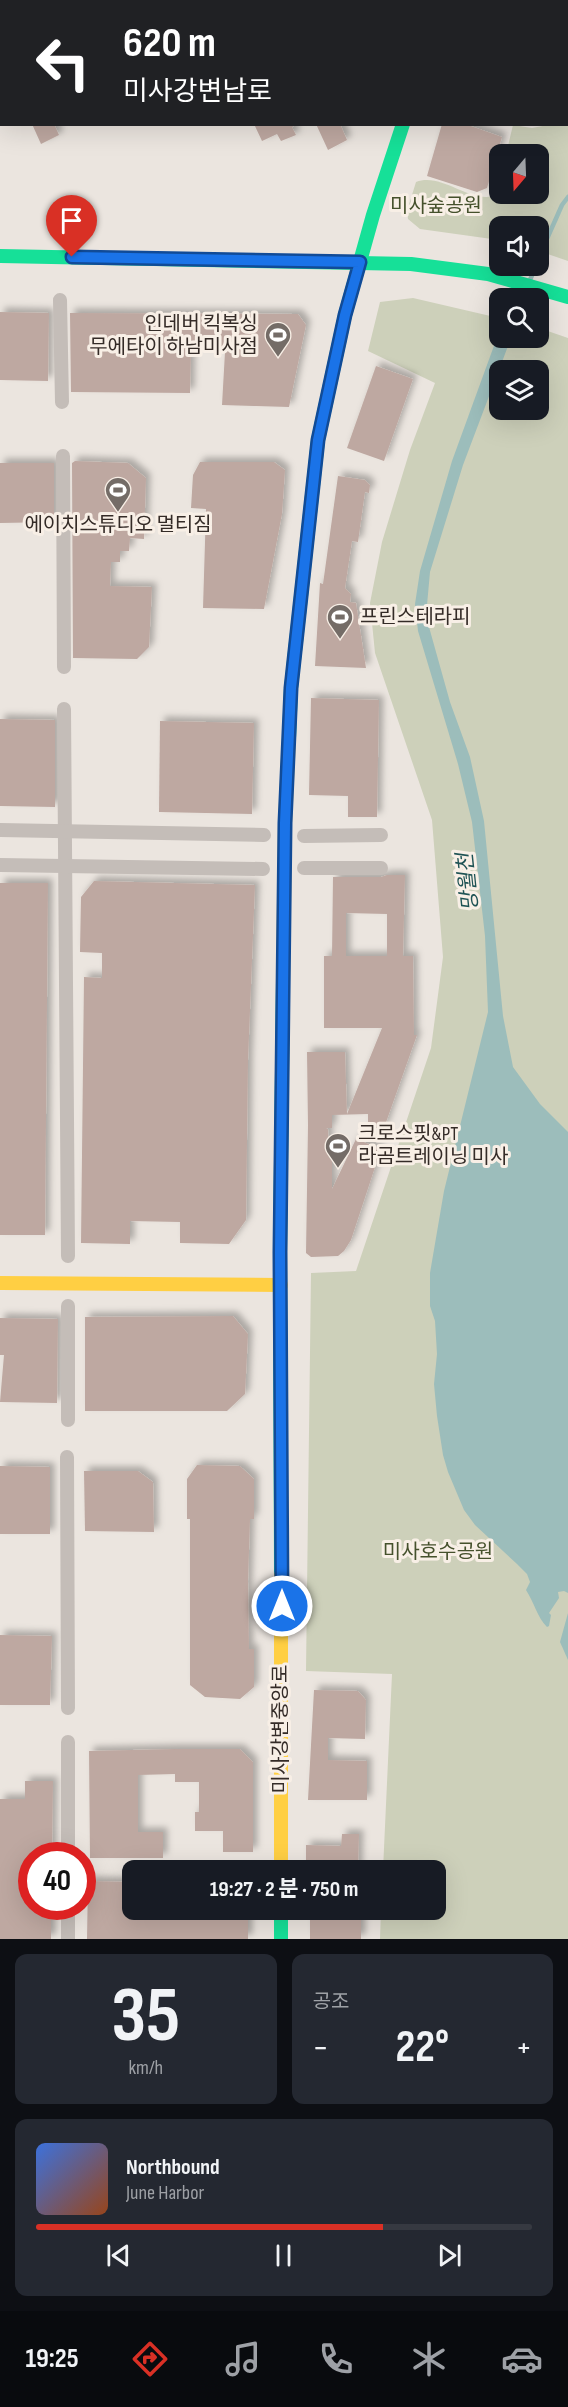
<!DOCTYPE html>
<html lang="ko">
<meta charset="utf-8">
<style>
body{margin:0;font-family:"Sofia Sans Condensed","Noto Sans KR",sans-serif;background:#242831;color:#f1f3f6;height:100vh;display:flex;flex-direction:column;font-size:22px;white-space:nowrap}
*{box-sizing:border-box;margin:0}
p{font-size:20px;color:#9ea1a6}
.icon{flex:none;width:33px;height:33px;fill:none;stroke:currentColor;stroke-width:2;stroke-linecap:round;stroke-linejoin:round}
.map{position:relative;height:1939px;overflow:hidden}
.drawer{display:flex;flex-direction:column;gap:15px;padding:15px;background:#0d0f14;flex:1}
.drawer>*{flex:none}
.hud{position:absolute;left:0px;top:0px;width:568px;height:126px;box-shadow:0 6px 24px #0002;background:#202124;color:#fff;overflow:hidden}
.needle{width:39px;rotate:199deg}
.tools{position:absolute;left:489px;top:144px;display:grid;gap:12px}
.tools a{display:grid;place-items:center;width:60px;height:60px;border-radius:12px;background:#171b24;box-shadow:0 6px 24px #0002;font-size:30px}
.speed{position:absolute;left:18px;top:1842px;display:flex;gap:12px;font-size:30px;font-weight:700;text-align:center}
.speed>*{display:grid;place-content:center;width:78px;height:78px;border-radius:50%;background:#171b24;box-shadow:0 6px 24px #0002;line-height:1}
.speed .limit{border:9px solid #d22;background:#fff;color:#111}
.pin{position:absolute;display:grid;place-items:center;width:51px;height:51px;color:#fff;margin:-62px -26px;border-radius:50% 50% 50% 0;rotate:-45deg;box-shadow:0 0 6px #0007}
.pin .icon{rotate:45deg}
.me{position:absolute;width:66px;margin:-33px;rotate:0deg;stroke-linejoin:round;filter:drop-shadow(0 0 4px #0008)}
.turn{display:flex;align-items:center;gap:21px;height:126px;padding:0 24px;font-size:27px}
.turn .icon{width:78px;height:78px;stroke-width:2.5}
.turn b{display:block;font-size:42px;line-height:51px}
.big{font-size:45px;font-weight:700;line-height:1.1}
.drawer .card{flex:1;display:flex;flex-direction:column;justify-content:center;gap:9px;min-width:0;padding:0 21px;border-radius:12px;background:#242831}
.drawer .dial{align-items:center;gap:0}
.dial b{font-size:78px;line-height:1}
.song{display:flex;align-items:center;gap:18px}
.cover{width:72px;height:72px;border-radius:9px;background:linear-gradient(135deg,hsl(220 70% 55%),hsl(20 70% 35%))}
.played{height:6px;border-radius:3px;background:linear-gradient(90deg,#d93025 70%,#363941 70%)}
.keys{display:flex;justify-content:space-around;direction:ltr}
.heat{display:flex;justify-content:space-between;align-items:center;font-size:33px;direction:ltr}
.drawer .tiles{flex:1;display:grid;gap:15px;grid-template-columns:1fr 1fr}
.card:last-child{grid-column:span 2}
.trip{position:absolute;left:122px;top:1860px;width:324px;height:60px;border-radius:12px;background:#171b24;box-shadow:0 6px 24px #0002;font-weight:700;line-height:60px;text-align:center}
.tabs{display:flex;height:96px;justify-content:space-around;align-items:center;background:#090b0e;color:#9ea1a6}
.tabs .icon{width:42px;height:42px}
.tabs .current{color:#d93025}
.tabs b{font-size:27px;color:#f1f3f6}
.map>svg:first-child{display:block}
.green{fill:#cdd0ba;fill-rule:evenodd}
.water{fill:#9cbdbb}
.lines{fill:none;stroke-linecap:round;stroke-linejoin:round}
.stream{stroke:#9cbdbb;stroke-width:4.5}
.building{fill:#bea8a1;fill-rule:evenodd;filter:url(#shadow)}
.street{stroke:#c4bdb8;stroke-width:14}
.fast{stroke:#16e098;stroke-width:14}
.slow{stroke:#ffcf43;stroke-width:14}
.route-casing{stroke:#114b97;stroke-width:15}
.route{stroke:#1a73e8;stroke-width:10}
.labels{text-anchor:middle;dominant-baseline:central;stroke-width:6;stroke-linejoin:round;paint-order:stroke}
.park-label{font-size:20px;fill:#45512c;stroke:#f8efe6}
.poi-label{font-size:20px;fill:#342b27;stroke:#f8efe6;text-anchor:start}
.street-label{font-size:20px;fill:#342b27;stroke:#f8efe6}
.water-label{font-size:21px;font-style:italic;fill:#1e5254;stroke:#f8efe6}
</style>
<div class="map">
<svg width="568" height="1939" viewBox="0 0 568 1939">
<defs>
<filter id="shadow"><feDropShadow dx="4.5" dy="-4.5" stdDeviation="3" flood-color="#0004"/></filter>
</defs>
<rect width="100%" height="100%" fill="#ebe5df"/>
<g class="green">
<path d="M568 110V261L539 251 538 226H500L499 240 420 229 408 219 407 211 416 182C443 172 470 205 497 195L499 185 500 194H538V154H506L513 125 532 128 548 125 567 124Z"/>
<path d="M413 298 499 318 500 338H538L539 328 568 338V1939H380L381 1910H435V1870H383L392 1674 306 1671 311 1273 356 1271 431 1048 443 957 432 820 375 653 370 603 382 542 410 450 435 383 368 351 380 302ZM500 370H538V410H500Z"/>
</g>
<g class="water">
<path d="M499 332 500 338H511L463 465 430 572 427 605 429 627 450 702 470 757 484 821 503 1016 513 1067 540 1104 568 1132V1593L564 1591 558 1592 559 1598 549 1613 551 1615 549 1626 547 1627C537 1617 534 1602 526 1590L530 1582 527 1574 517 1564 475 1525 464 1510 448 1472 443 1455 437 1416 434 1384 437 1354 435 1321 430 1306V1273L444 1191 488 1012 485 936 472 822 458 764 418 631 415 604 420 571 452 461Z"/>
<polygon points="568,1613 568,1660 560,1642"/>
</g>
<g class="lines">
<g class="stream">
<polyline points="538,259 562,205 568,197"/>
<polyline points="530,280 536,266"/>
</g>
</g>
<g class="building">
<polygon points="32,124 54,124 59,135 41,144"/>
<polygon points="254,124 297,124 292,127 296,135 281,141 277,134 262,141"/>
<polygon points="316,124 340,124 347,140 328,150"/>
<polygon points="442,124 465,124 502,137 487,188 477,192 427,176"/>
<polygon points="0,312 49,313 48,381 0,380"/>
<polygon points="70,313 298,314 306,325 289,407 222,405 225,352 191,350 190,393 71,392"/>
<polygon points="376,366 413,379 384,461 347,448"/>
<polygon points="75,461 128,463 146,478 144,539 130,538 129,551 120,551 120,562 111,562 110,586 152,587 149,647 137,659 73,658 72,463"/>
<polygon points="200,462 274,462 285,470 282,514 264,609 203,608 206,509 191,508 193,475"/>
<polygon points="0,463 54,463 54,522 0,523"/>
<polygon points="338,476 365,480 370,485 369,493 365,492 358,542 352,541 345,588 351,594 350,602 356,603 366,668 315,666 320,583 323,584"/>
<polygon points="311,698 379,700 377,817 348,817 348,796 309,795"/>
<polygon points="0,719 55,720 55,807 0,806"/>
<polygon points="160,721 254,723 252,814 159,812"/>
<path d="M387 875H405L403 956H413L414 1035H417L384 1128H368V1114L332 1115V1128H326L328 1129 329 1158H332V1189L356 1139 381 1149 351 1240 344 1251 338 1256 311 1257 306 1253 308 1126 307 1052H345L347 1114 382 1028H324V956H332L333 877H381ZM346 913 387 914V956H346Z"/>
<polygon points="94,881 255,885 248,1060 246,1220 229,1244 180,1243 180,1222 130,1221 130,1244 81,1243 84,977 102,978 102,953 80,952 81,897"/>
<polygon points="0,883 48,883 45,1235 0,1235"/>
<polygon points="233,1316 248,1334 245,1394 227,1411 85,1411 85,1317"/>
<polygon points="0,1318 58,1319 57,1403 0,1402 4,1355 0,1355"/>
<polygon points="197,1465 240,1466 254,1479 254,1519 250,1519 248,1581 249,1649 254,1649 254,1687 240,1699 205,1697 190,1685 190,1519 187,1519 187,1479"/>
<polygon points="0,1466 50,1467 50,1534 0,1534"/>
<polygon points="84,1471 138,1471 153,1482 154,1532 85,1531"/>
<polygon points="0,1635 52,1636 50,1705 0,1705"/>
<polygon points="314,1690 358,1691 366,1700 365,1739 328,1738 328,1760 367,1761 367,1800 308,1800"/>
<polygon points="175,1749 240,1749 253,1762 253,1852 223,1852 223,1831 195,1831 195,1812 199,1812 199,1782 175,1782 175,1774 138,1775 138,1832 163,1832 163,1858 90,1858 89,1751"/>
<polygon points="25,1781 53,1781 52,1856 32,1856 32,1906 51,1906 51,1939 0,1939 0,1799 25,1799"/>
<polygon points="342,1834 359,1834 358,1870 306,1870 306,1845 341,1846"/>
<polygon points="88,1881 132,1882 132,1910 248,1910 248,1939 87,1939"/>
<polygon points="330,1910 361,1910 361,1939 310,1939 310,1912 330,1912"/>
</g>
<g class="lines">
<g class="street">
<polyline points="510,2 510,0"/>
<polyline points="567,93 568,91"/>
<polyline points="60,300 62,402"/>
<polyline points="63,456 64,667"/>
<polyline points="64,709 68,1256"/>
<polyline points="0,830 264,835"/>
<polyline points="304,836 381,835"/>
<polyline points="0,865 263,869"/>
<polyline points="304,868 381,868"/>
<polyline points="68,1306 68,1420"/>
<polyline points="67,1457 68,1708"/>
<polyline points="68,1856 68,1742"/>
<polyline points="68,1939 68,1906"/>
</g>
<g class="fast">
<polyline points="0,256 411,264 488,274 568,297"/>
<polyline points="289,738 291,688 318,440 345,315 373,215 403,124"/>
<polyline points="281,1575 280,1252 283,982"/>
<polyline points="281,1910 281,1939"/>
</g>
<g class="slow">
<polyline points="444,0 444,2"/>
<polyline points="283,982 285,823 289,738"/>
<polyline points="0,1283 281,1285"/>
<polyline points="281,1575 281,1870"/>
</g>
</g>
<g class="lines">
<g class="route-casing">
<polyline id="route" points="72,257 360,262 345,315 318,440 291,688 285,823 280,1252 282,1606"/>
</g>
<use href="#route" class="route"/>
</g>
<defs>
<g id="stadium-pin" transform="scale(1.35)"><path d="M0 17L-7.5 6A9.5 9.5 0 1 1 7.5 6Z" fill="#746c67" stroke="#f8efe6"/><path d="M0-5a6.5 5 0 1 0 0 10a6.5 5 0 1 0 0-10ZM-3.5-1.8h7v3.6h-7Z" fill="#fff"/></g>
</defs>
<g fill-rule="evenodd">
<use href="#stadium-pin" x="278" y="335"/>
<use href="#stadium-pin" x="118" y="490"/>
<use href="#stadium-pin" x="340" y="617"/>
<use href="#stadium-pin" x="338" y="1146"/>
</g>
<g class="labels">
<g class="park-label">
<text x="436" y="206">미사숲공원</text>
<text x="438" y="1552">미사호수공원</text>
</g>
<g class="poi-label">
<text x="258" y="324" text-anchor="end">인데버 킥복싱<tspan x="258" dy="23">무에타이 하남미사점</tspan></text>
<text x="118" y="525" text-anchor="middle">에이치스튜디오 멀티짐</text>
<text x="360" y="617">프린스테라피</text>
<text x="358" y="1134">크로스핏&amp;PT<tspan x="358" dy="23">라곰트레이닝 미사</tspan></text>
</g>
<g class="street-label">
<text transform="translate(281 1729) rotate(-90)">미사강변중앙로</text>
</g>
<g class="water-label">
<text transform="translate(468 882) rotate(-96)">망월천</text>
</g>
</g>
</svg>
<div class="tools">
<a><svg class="needle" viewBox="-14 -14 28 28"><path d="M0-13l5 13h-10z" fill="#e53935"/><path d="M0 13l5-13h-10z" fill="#9ea1a6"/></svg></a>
<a><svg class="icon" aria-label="sound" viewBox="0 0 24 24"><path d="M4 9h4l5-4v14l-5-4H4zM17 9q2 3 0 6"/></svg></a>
<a><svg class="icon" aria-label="search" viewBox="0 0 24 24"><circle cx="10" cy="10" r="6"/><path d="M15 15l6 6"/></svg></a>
<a><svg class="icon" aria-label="layers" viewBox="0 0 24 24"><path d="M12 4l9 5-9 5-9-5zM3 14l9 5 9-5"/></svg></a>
</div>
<div class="speed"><div class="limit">40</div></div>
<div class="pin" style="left:72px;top:257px;background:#d93025"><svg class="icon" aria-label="arrive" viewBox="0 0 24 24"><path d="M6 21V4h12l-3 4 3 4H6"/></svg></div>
<svg class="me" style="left:282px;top:1606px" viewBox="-20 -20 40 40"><circle r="17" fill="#1a73e8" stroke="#fff" stroke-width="3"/><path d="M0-11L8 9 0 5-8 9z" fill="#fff"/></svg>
<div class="trip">19:27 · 2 분 · 750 m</div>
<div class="hud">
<div class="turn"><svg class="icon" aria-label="left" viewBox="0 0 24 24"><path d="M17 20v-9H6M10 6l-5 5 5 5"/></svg><div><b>620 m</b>미사강변남로</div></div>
</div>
</div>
<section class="drawer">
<div class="tiles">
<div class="card dial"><b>35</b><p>km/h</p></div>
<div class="card"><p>공조</p>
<div class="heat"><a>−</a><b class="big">22°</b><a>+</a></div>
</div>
<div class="card">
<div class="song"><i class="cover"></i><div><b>Northbound</b><p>June Harbor</p></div></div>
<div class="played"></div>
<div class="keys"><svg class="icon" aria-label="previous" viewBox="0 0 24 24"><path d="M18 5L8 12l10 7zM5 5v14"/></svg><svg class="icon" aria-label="pause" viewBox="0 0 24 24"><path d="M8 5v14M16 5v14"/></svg><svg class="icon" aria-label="next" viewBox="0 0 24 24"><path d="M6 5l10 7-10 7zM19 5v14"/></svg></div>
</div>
</div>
</section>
<nav class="tabs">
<b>19:25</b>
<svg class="icon current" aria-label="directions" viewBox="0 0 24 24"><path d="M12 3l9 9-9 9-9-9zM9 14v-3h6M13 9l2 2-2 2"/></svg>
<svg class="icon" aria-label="music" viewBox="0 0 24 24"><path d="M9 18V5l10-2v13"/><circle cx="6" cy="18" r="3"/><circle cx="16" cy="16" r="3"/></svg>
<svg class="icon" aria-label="phone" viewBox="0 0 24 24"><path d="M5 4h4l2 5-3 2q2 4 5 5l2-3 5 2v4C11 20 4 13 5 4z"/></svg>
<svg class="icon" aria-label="climate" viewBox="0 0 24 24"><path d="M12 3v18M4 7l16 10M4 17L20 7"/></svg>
<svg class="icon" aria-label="car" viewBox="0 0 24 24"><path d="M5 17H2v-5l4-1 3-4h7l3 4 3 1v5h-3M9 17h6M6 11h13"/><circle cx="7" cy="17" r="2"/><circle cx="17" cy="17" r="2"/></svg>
</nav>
